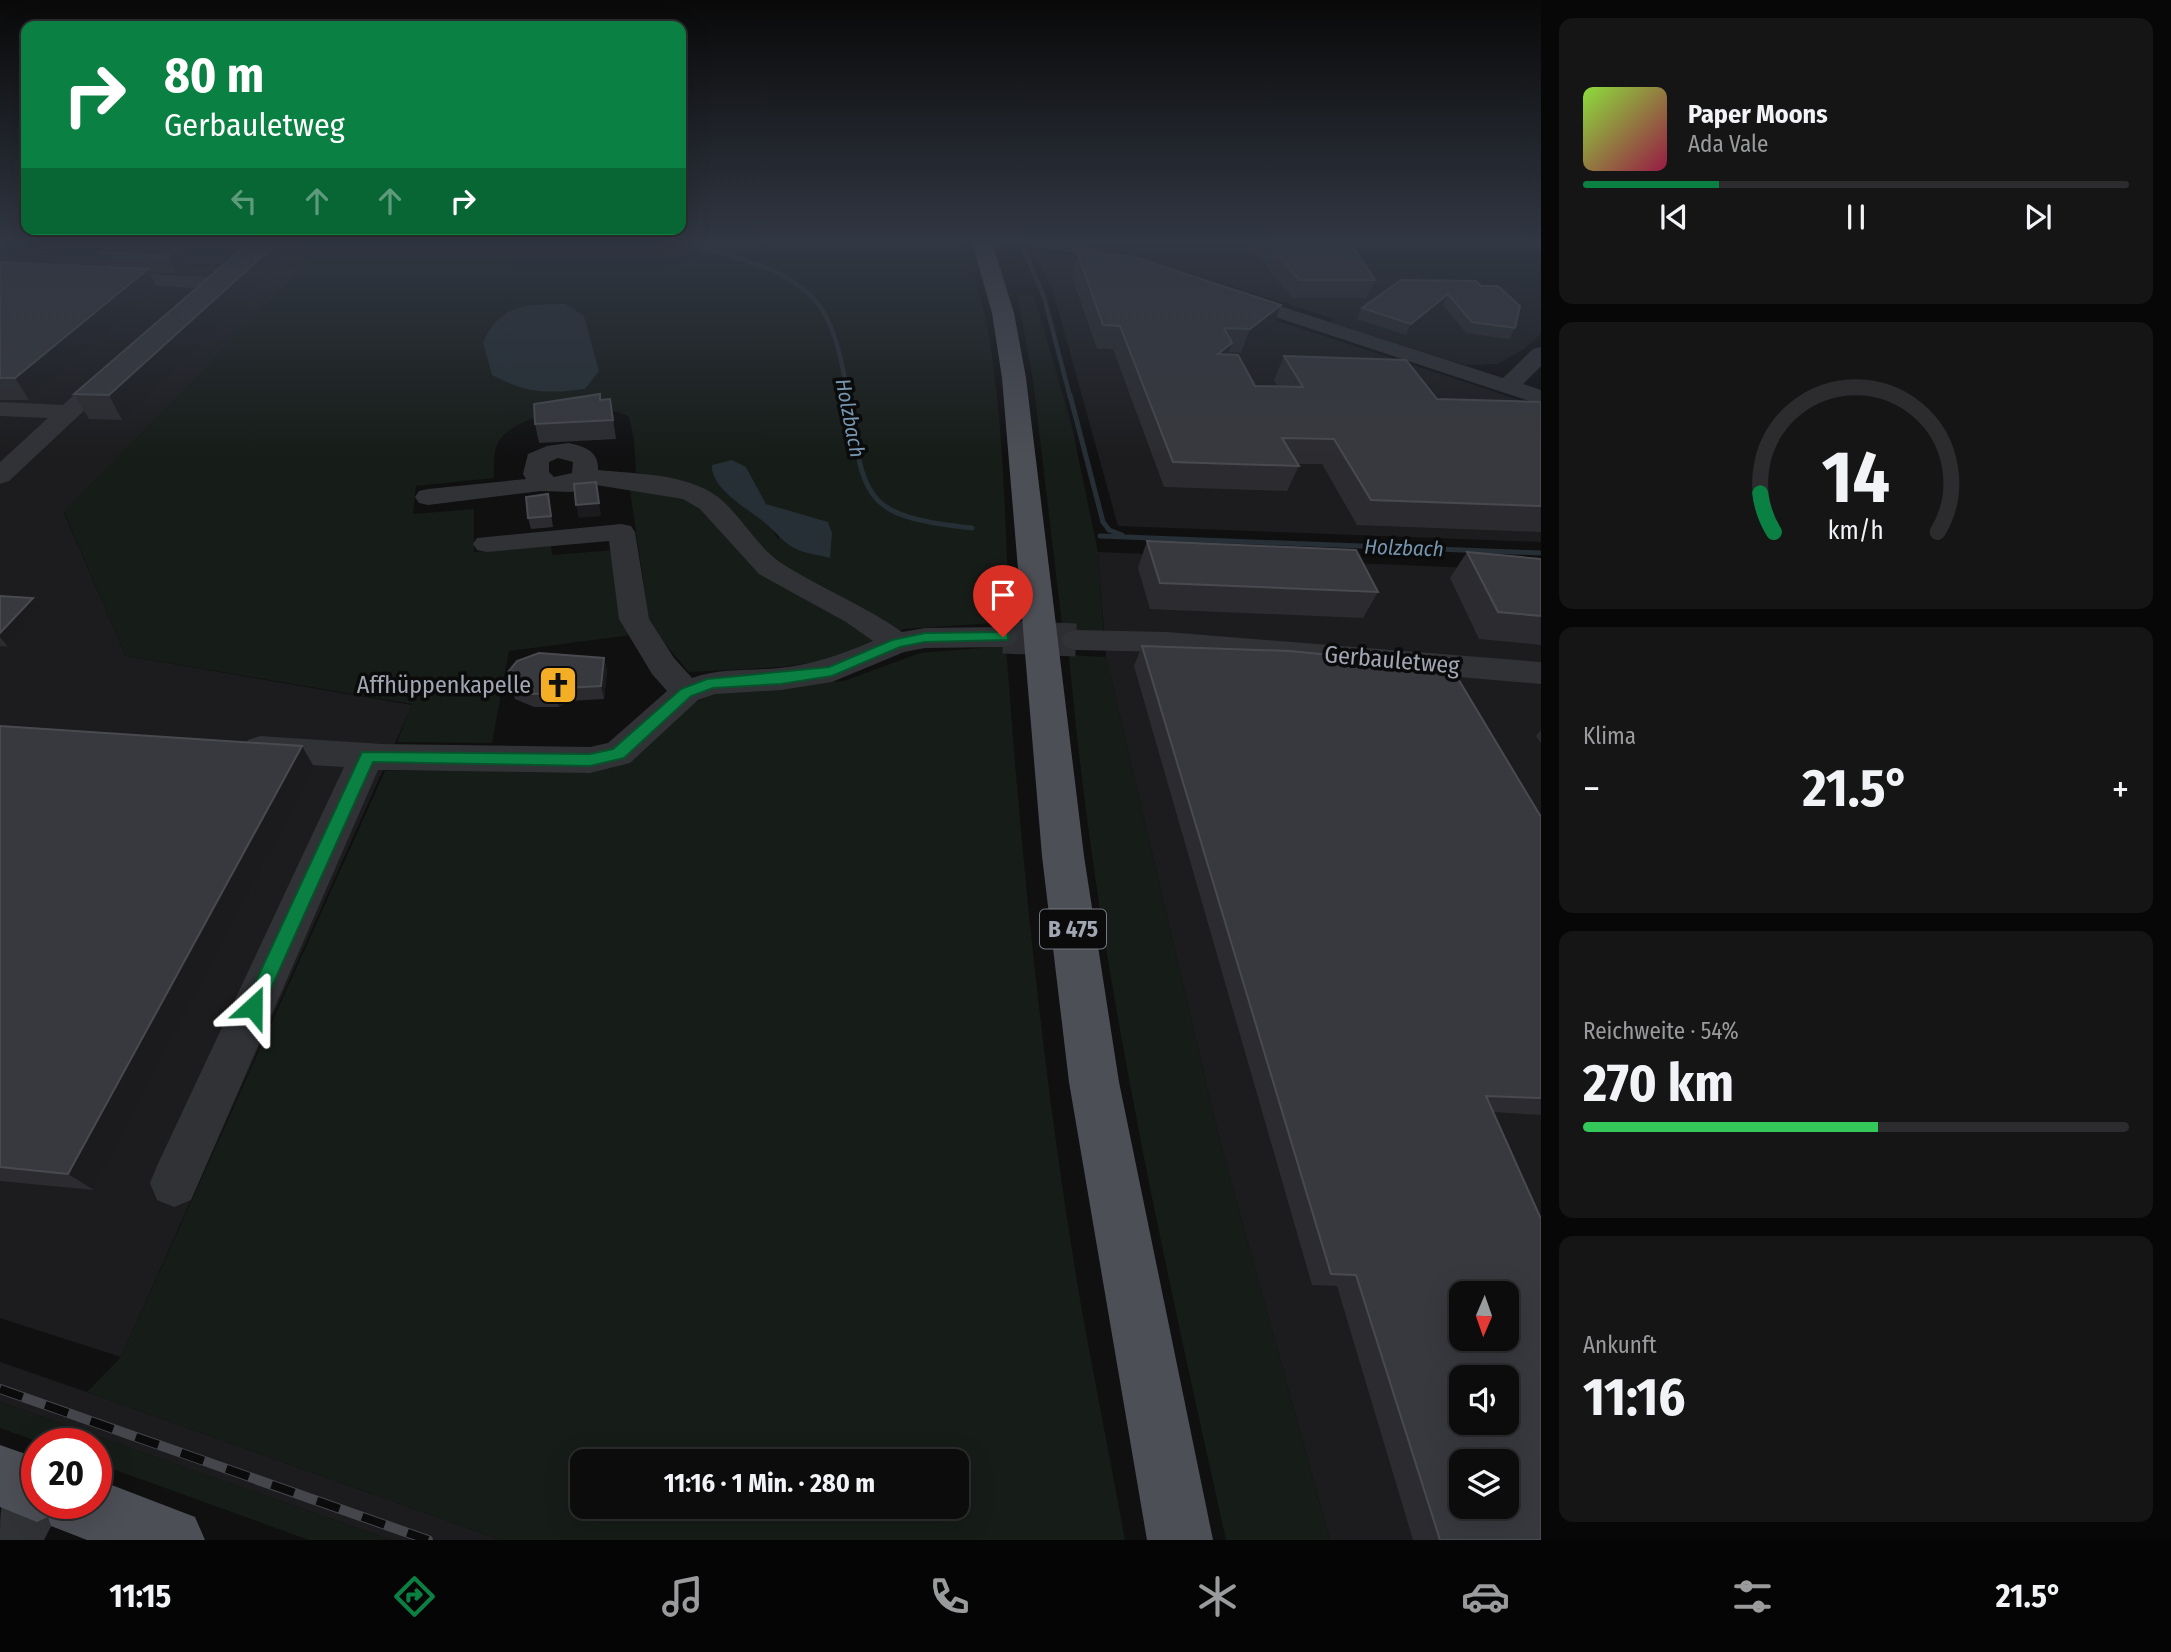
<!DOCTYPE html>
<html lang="de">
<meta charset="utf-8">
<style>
body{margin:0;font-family:"Fira Sans Condensed",sans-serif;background:#151516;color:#f1f3f6;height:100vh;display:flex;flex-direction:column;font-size:26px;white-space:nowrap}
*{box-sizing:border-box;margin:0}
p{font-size:23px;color:#9a9b9d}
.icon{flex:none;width:38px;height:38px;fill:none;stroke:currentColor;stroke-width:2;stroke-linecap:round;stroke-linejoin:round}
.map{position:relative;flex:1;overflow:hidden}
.sheet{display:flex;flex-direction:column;gap:18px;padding:18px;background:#070707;width:630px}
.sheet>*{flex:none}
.hud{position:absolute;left:21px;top:21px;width:665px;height:214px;border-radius:14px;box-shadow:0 7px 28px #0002,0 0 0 2px #2c2c2e;background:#0b8043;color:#fff;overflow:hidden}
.needle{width:46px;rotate:182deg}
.buttons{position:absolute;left:1449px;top:1281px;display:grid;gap:14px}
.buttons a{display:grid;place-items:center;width:70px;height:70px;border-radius:14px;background:#0c0c0d;box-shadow:0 7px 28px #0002,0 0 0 2px #2c2c2e;font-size:35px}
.speed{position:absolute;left:21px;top:1428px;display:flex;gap:14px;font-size:35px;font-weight:700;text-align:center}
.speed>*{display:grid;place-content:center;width:91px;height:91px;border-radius:50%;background:#0c0c0d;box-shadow:0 7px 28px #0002,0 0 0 2px #2c2c2e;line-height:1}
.speed .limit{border:10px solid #d22;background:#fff;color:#111}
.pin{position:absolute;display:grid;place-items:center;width:60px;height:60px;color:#fff;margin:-72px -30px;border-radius:50% 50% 50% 0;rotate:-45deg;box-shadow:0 0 7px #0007}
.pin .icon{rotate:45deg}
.me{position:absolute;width:77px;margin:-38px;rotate:24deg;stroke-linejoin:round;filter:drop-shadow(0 0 5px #0008)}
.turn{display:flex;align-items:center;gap:24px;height:147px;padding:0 28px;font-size:32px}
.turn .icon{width:91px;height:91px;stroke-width:2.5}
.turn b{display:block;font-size:49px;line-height:60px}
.lanes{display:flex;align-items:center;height:66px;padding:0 28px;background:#0003;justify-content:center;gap:35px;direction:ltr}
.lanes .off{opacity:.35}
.big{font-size:52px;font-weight:700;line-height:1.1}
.sheet .card{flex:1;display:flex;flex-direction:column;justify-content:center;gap:10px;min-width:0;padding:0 24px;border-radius:14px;background:#151516}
.sheet .dial{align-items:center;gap:0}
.dial svg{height:182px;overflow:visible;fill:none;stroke:#2c2c2e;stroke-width:7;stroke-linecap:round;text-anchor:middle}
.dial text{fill:#f1f3f6;stroke:none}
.song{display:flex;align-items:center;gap:21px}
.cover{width:84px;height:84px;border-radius:10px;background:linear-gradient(135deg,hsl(90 70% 55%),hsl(340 70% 35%))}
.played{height:7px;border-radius:4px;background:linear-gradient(90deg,#0b8043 25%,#2c2c2e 25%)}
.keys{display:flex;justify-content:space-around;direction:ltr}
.heat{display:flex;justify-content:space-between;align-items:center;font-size:38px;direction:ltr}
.charge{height:10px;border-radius:5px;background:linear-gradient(90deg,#34c759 54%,#2c2c2e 0)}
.trip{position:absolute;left:570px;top:1449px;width:399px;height:70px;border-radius:14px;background:#0c0c0d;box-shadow:0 7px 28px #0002,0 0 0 2px #2c2c2e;font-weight:700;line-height:70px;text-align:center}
.menu{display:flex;height:112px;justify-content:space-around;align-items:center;background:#050505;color:#9a9b9d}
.menu .icon{width:49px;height:49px}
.menu .current{color:#0b8043}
.menu b{font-size:32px;color:#f1f3f6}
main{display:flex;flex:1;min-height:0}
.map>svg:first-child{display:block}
.built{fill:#1c1c1e;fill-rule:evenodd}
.green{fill:#161c17;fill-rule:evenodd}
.water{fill:#262f35}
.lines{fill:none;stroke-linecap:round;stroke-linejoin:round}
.stream-far1{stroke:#262f35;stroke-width:4.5}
.stream{stroke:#262f35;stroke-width:5}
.minor-tunnel{stroke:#2d2e31;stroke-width:33;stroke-dasharray:33 17;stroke-linecap:butt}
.minor{fill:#313236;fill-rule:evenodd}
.major{fill:#4d4f56;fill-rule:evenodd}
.rail-casing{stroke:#44464c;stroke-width:10}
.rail{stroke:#0b0b0c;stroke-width:8;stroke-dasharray:24;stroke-linecap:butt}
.wall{fill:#2c2c30}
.shaded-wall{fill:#1b1b1e}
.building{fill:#38393e;stroke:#494a50;stroke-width:2;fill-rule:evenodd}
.route{fill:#0b8043;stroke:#07532c;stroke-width:2}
.labels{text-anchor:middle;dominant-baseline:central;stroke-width:7;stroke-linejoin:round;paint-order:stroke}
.far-water-label{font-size:21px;font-style:italic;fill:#7695af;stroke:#0b0b0c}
.shield{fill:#0b0b0c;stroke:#747881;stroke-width:2}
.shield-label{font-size:23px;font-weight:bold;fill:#a1a6b3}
.street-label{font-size:24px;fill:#a1a6b3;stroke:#0b0b0c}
.poi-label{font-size:24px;fill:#a1a6b3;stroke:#0b0b0c;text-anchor:end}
</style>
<main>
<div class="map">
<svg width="1541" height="1540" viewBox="0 0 1541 1540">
<rect width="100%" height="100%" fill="#101011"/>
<g class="built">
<polygon points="0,242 298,242 309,263 64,513 126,656 412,705 121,1357 0,1318"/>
<polygon points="1093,242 1341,242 1363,275 1419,276 1428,285 1541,288 1541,334 1524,349 1498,364 1465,365 1330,322 1334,319"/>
<polygon points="1035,253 1077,255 1541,407 1541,542 1118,526 1054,295"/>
<path d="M1098 552 1541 571V1540H1330L1220 1142 1106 657ZM1461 1293H1507V1339H1461ZM1461 1377H1507V1423H1461ZM1461 1461H1507V1507H1461Z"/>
<polygon points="0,1362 87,1392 501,1540 391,1540 65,1425 0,1402"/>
</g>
<g class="green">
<path d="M298 242H964C1006 353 1003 503 1010 622L904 629 823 661 781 667 689 672 655 632 639 602 646 600 629 484 686 496 803 582 677 482 636 472 634 439 629 417C601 399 517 412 499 441 493 451 494 467 494 478L416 486 413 514 474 509V552L551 545 552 555 615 550 632 635 509 651 492 743 397 742 412 704 126 656 64 512 308 263ZM746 467 766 504 795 515 778 539 769 525 727 493Z"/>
<polygon points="1341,242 1514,242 1541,249 1541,288 1428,285 1419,276 1363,275"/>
<polygon points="1034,295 1072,427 1098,552 1104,635 1063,633 1033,380 1017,296"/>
<path d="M1006 646C1022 866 1044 1088 1081 1305 1095 1384 1111 1462 1125 1540H501L87 1392 121 1357 385 771 591 770 692 704 714 693 844 681 920 653ZM583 1461H957V1507H583Z"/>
<path d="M1069 655 1106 657 1220 1142 1330 1540H1226C1161 1247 1095 954 1069 655Z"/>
<polygon points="0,1402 391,1540 309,1540 96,1463 96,1444 44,1444 0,1428"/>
</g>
<g class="water">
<path d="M565 304 584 316 599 371 585 389C546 394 526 393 492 375L483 342C503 302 525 305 565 304Z"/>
<path d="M732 460 746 467 766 504 828 522 832 533 830 558C820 555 808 554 798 550 783 543 777 533 765 523 749 509 711 490 712 465Z"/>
</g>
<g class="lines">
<g class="stream-far1">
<path d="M680 242C728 256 796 266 824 313 838 337 843 369 848 397"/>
<polyline points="1024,250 1044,297 1070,397"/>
</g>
<g class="stream">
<path d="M847 395C866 497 857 516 972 528"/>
<polyline points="1070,395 1103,522 1109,530 1122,535"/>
<polyline points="1100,536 1541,553"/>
</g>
<polyline class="minor-tunnel" points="1003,637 1076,640"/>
<g class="minor">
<polygon points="1030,242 1075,242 1158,266 1161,270 1151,276 1072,252 1033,246"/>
<polygon points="1523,242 1541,242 1541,250 1526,246"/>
<polygon points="107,272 209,277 219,283 209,289 100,282 97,278"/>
<polygon points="1234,291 1503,378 1533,349 1541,347 1541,366 1523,384 1541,390 1541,405 1227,301 1224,297 1227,293"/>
<polygon points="115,362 126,369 123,374 9,481 0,484 0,462 48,418 0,416 0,402 63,405 107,364"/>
<path d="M569 443C585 447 599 451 598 470 636 474 686 473 718 497 741 515 756 546 781 563 820 588 864 605 902 632L925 628 1003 627 1014 630 1018 637 1014 644 1003 647 925 648 904 652 832 682 781 690 715 694 698 700 630 763 590 773 378 770 191 1200 174 1207 157 1200 150 1183 157 1166 344 767 260 762 248 758 243 749 248 740 260 736 382 744 590 747 608 743 667 691 652 674 619 619 609 541 487 552 477 550 473 544 477 538 621 524 631 526 635 532 649 619 674 658 692 678C720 668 750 671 779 668 813 665 842 654 873 641L846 622 759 574 700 509 683 499 590 484 572 492 541 491 428 505 419 503 415 497 419 491 428 489 526 479 523 474 528 454 547 446ZM558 458 573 462 572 473 554 477 549 472V462Z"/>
<polygon points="1076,630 1167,632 1541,662 1541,684 1167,652 1076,650 1065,647 1061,640 1065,633"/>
<path d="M37 1468V1503H63L44 1540H0C0 1504 0 1483 37 1468Z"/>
</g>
<g class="major">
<polygon points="972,242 992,242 1014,313 1026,378 1084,856 1119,1082 1213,1540 1147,1540 1069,1082 1042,856 1002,378 992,313"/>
<polygon points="0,1445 37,1458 37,1503 96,1503 96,1479 195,1517 205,1540 87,1540 51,1526 48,1517 37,1522 0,1507"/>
</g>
<g class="rail-casing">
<polyline id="rail" points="0,1389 428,1540"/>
</g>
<use href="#rail" class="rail"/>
</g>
<g class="wall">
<polygon points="115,242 167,242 167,243 183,244 190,261 176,273 149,272 157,289 29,400 0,400 0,262 107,267 100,253"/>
<polygon points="1247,242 1350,242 1375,280 1366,298 1292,298"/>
<polygon points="1078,254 1281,305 1272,328 1241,353 1229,352 1228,355 1255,386 1278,386 1274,380 1284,356 1437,399 1541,402 1541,532 1357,525 1322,464 1297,464 1299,466 1287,491 1164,487 1113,349 1097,349 1072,277"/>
<polygon points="286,264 122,420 89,419 74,394"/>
<polygon points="1476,281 1515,328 1509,339 1466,333 1443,305 1406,335 1357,319 1362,308"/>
<polygon points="610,399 616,439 539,443 535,424 600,400"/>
<polygon points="548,494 553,527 531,529 528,518"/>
<polygon points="1147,541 1378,592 1363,618 1150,609 1138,568"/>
<polygon points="1467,552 1541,559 1541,645 1479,639 1450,578"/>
<polygon points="0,596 41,610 8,647 0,646"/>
<polygon points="1142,646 1541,817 1541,1115 1493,1112 1541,1540 1413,1540 1337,1286 1312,1285 1134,666"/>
<polygon points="604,658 607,671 604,699 568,701 559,707 534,707 515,699 508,672"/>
<polygon points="0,726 302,746 315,769 94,1190 0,1181"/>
<polygon points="1541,730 1541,743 1536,736"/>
</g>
<g class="shaded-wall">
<polygon points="164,242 167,242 172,253 183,244 190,261 176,273 162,243"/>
<polygon points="278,242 286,264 122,420 109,395"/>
<polygon points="148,269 157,289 29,400 15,378"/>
<polygon points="1448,294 1443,305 1406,335 1411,324"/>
<polygon points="1281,305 1272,328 1241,353 1250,329"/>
<polygon points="1232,343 1223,367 1218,354"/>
<polygon points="599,503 601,516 579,518 576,505"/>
<polygon points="33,598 41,610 8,647 0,637 0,633"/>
<polygon points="604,658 607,671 604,699 601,686"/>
<polygon points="565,688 568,701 559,707 555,693"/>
<polygon points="302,746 315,769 94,1190 68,1174"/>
</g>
<g class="building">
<polygon points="115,242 164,242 162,243 183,244 169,256 100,253"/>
<polygon points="250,242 278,242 109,395 74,394"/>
<polygon points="1267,242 1350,242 1375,280 1299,280"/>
<polygon points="1078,254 1131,256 1281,305 1250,329 1224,328 1232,343 1218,354 1238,355 1255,386 1303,387 1284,356 1406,360 1437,399 1541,402 1541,506 1371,500 1334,439 1282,438 1299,466 1173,462 1120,326 1103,325"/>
<polygon points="0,262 148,269 15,378 0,378"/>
<polygon points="1401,280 1476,281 1481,286 1498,286 1520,306 1515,328 1472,322 1448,294 1411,324 1362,308"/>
<polygon points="600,394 600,400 610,399 613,420 535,424 534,404"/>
<polygon points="596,482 599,503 576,505 574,484"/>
<polygon points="548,494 551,516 528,518 526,497"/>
<polygon points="1147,541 1356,550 1378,592 1160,583"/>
<polygon points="1467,552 1541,559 1541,616 1498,612"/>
<polygon points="0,596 33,598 0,633"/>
<path d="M1142 646 1290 651 1451 667 1541 817V1098L1486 1096 1541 1219V1540H1440L1356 1275 1331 1274ZM1461 1293H1507V1339H1461ZM1461 1377H1507V1423H1461ZM1461 1461H1507V1507H1461Z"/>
<polygon points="539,653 604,658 601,686 565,688 555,693 531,694 512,686 508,672 517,661"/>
<polygon points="0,726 302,746 68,1174 0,1167"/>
</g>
<linearGradient id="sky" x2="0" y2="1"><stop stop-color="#090909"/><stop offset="0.53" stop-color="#313743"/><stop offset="1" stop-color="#313743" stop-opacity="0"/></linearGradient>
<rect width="1541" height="457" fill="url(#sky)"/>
<polygon class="route" points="1003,632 1008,634 1008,640 925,642 900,647 832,676 781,684 713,688 691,696 624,758 590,766 373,762 260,1013 253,1016 247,1013 244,1007 362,752 590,754 613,749 681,689 707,679 829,667 892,640 925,633"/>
<defs>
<g id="church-square" transform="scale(2.0125)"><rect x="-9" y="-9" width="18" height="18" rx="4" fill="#f4ae25" stroke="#0b0b0c"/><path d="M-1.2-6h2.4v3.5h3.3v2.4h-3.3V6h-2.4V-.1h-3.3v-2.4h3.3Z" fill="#111"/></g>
</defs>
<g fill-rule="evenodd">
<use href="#church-square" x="558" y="685"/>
</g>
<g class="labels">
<g class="far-water-label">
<text transform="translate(850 418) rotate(79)">Holzbach</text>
<text transform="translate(1404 548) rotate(2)">Holzbach</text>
</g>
<rect class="shield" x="1040" y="909.5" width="66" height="39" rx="5"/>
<g class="shield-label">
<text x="1073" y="929">B 475</text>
</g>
<g class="street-label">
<text transform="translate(1392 660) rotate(5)">Gerbauletweg</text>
</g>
<g class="poi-label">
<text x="531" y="685">Affhüppenkapelle</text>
</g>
</g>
</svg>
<div class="buttons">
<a><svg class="needle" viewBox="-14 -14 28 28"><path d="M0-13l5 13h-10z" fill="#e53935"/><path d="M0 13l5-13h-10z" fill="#9a9b9d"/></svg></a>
<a><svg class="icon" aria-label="sound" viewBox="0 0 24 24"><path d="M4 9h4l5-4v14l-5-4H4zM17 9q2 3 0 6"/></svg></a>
<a><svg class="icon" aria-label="layers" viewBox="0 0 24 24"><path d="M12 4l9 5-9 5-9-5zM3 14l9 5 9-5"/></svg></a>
</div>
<div class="speed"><div class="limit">20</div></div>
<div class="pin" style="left:1003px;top:637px;background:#d93025"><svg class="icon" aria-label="arrive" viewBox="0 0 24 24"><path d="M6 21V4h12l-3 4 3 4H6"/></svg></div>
<svg class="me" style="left:253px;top:1007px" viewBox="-20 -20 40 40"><path d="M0-17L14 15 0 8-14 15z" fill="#0b8043" stroke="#fff" stroke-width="4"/></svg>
<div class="trip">11:16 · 1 Min. · 280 m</div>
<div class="hud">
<div class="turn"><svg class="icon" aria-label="right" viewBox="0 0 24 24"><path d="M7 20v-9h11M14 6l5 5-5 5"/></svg><div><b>80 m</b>Gerbauletweg</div></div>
<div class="lanes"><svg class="icon off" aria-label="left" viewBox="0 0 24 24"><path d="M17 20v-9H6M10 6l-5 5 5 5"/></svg><svg class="icon off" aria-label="ahead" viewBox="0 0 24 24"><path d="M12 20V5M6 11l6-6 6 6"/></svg><svg class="icon off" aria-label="ahead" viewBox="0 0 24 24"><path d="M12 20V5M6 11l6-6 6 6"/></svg><svg class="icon" aria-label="right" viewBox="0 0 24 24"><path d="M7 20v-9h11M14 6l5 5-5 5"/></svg></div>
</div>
</div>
<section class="sheet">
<div class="card">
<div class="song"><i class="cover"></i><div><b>Paper Moons</b><p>Ada Vale</p></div></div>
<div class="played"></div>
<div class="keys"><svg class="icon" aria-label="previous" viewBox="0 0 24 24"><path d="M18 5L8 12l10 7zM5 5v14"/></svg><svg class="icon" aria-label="pause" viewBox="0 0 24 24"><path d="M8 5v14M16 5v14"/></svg><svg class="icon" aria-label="next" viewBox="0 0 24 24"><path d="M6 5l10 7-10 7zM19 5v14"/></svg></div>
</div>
<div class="card dial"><svg viewBox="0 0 100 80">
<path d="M14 69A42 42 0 1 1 86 69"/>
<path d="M14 69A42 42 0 0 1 8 52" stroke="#0b8043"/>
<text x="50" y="56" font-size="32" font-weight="700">14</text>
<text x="50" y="72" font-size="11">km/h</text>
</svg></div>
<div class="card"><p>Klima</p>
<div class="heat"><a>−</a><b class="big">21.5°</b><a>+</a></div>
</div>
<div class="card"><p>Reichweite · 54%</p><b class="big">270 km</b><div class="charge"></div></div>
<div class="card"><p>Ankunft</p><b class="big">11:16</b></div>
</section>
</main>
<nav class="menu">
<b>11:15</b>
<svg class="icon current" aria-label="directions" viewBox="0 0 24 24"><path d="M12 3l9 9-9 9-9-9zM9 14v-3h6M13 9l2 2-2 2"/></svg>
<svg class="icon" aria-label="music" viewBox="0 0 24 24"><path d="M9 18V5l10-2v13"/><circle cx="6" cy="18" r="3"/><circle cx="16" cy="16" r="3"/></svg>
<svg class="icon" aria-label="phone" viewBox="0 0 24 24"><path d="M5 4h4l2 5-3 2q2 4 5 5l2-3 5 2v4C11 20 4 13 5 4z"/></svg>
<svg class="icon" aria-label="climate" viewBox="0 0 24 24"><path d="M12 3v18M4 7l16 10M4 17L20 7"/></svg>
<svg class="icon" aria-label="car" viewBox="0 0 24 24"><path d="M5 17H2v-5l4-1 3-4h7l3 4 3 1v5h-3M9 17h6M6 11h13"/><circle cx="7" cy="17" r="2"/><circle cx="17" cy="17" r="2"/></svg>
<svg class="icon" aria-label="filters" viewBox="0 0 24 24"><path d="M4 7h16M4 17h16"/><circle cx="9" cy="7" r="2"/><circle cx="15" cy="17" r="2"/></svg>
<b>21.5°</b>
</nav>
